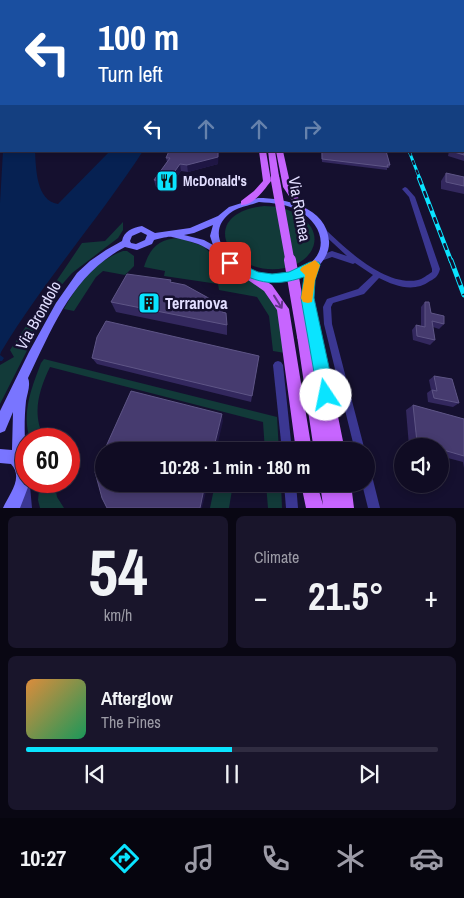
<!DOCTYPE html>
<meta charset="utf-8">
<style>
body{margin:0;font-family:"Archivo Narrow",sans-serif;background:#19152b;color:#f1f3f6;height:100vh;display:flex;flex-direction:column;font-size:19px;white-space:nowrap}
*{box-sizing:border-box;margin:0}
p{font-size:16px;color:#9c9ba6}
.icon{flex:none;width:28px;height:28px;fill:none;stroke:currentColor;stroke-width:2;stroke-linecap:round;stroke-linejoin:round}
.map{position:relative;height:508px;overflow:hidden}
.sheet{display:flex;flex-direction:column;gap:8px;padding:8px;background:#090713;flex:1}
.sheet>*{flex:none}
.guide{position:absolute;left:0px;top:0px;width:465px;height:152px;box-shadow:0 2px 8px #0003,0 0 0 1px #302c41;background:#1a4fa0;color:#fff;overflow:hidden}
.buttons{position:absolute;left:394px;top:438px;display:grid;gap:10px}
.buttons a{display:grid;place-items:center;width:55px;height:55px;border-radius:50%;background:#100c23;box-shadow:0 2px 8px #0003,0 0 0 1px #302c41;font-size:25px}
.speed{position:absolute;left:15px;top:428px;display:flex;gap:10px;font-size:25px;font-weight:700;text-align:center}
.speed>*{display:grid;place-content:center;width:65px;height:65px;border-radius:50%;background:#100c23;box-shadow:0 2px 8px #0003,0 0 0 1px #302c41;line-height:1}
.speed .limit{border:8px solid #d22;background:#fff;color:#111}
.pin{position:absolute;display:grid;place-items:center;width:42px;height:42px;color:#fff;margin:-21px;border-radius:10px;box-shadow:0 2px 8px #0006}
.me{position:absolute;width:55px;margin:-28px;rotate:349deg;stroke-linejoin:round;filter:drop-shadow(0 0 4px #0008)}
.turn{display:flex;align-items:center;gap:18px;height:105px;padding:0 15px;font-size:22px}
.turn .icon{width:65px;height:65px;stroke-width:2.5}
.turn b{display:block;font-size:35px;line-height:42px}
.lanes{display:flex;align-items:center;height:48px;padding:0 15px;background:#0003;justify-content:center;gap:25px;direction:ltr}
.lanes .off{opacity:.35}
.big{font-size:38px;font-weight:800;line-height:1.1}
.sheet .widget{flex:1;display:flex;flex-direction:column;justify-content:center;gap:8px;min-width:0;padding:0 18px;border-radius:8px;background:#19152b}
.sheet .dial{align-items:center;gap:0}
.dial b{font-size:65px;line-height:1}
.song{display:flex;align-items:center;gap:15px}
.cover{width:60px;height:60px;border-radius:8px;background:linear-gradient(135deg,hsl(30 70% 55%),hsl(150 70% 35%))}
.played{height:5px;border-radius:2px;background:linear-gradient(90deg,#0ae4ff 50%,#302c41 50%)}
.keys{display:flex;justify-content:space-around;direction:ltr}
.heat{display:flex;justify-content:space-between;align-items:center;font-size:28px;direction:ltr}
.sheet .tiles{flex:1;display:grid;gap:8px;grid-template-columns:1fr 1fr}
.widget:last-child{grid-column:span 2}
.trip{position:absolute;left:95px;top:442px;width:280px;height:50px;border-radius:25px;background:#100c23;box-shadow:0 2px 8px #0003,0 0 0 1px #302c41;font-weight:800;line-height:50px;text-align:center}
.menu{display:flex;height:80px;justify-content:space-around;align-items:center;background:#06050e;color:#9c9ba6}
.menu .icon{width:35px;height:35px}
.menu .current{color:#0ae4ff}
.menu b{font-size:22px;color:#f1f3f6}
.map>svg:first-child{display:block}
.green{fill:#123a39}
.water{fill:#062152}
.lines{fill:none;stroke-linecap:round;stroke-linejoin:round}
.minor{fill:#3b3792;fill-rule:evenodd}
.secondary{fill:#7975ff;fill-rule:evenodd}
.primary{fill:#c765ff;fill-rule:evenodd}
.rail-far2-casing{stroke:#0ae4ff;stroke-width:3}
.rail-far1-casing{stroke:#0ae4ff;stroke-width:4.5}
.rail-casing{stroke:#0ae4ff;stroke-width:5}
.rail-far2{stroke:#15102f;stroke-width:2;stroke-dasharray:5;stroke-linecap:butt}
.rail-far1{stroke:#15102f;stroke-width:2.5;stroke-dasharray:7;stroke-linecap:butt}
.rail{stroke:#15102f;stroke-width:3;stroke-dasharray:9;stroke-linecap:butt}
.primary-bridge-far2{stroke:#c765ff;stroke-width:7}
.primary-bridge-far1{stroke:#c765ff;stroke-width:9}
.primary-bridge{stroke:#c765ff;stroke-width:12}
.wall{fill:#33285e}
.shaded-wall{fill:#1f1644}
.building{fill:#463b6f;stroke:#5e5586}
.oneway{stroke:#65368d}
.route{fill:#0ae4ff;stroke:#0694a6}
.slow{fill:#f59e0b}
.labels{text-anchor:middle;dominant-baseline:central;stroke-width:5;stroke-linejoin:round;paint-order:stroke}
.far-poi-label{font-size:14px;font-weight:bold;fill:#e2deff;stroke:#15102f;text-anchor:start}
.street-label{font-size:16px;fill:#e2deff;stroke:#15102f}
.poi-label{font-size:16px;font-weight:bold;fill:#e2deff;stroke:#15102f;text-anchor:start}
</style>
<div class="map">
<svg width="464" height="508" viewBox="0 0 464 508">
<rect width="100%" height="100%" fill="#15102f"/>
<g class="green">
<path d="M264 206C277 206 289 209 300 216 327 235 313 262 285 268 229 279 194 213 264 206Z"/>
<polygon points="123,222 123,230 118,238 72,273 58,289 0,404 0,365 14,357 10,350 82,243 105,241"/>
<path d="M179 238 203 246 221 263 262 287 278 310 285 353 273 351 269 316 257 297 219 290 218 284 164 276 165 271 144 267C150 248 158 239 179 238Z"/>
<path d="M123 251H127L134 256V266L125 275 103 271 96 277 74 311 64 309C78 284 95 261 123 251Z"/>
<path d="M44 359 277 417 279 451H265L263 422 50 367C39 390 31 415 45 439H30C21 413 32 387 41 363Z"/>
<polygon points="40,481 54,481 57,497 64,508 40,508 38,500"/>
<polygon points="215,484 233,484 229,508 210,508"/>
<polygon points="266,484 281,484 282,508 268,508"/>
</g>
<path class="water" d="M3 151H35C36 168 36 201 58 204L110 151H143C98 220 43 282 1 352L0 355 4 358 2 361H0V203Z"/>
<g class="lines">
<g class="minor">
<path d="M405 187 407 188 415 197 440 269C438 276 436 278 430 281 414 293 395 286 379 278L364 294 333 303 331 307 332 324 365 451H355L324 324 323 307 327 299 358 289 373 275 355 263 353 264 332 257 321 261 319 260 318 258 319 256 332 251 347 256 320 231 323 229H325C347 250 386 287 418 280 423 279 427 275 432 272V269L409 197 402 189Z"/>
<polygon points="278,361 281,362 283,365 292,451 282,451 273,365 275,362"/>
<polygon points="366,470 370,472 372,476 380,508 368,508 362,484 366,484"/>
<polygon points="24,480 28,482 30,486 32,508 20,508 18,486 20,482"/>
<polygon points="284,484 296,484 298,508 286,508"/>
</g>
<path class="secondary" d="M258 198C285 198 327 207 329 241 330 252 323 263 314 270 290 288 255 283 231 268 227 265 224 261 220 258 215 253 205 247 198 244 190 241 180 239 172 237 168 236 159 239 154 240L152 244 137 250 125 247C72 275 53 327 28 378 31 385 27 394 26 401 23 428 26 455 26 481L30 482 20 508H3C9 494 24 478 11 464L0 463V449L12 450 13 412 5 431 0 433V411L29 352 56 303 77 273 90 261 106 250 122 241C124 231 132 228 142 226L155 233 190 228 218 216 229 207ZM259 202C273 203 287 204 299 211 323 224 331 253 303 268 289 275 267 276 251 270 226 260 203 231 233 211 240 207 251 205 259 202ZM213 225 210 236 213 245 204 240 184 235 194 233ZM141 232 147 235 145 240 136 244 131 243 130 241 132 236Z"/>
<g class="primary">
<path d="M259 151H266L271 181C264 190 253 206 241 205V201L254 191 263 181Z"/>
<polygon points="268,151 275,151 279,176 278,178 272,178 271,176"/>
<polygon points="276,151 283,151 291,187 306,209 305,211 299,211 283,187"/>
<path d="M315 261 319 262 320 265 314 280V298L345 451H314L297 336 299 332 303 330 307 332 309 335C304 308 298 288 311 262Z"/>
<polygon points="242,266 272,285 289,309 312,451 296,451 277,310 264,291 238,273 237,270 238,267"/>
<polygon points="301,484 317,484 323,505 320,484 351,484 354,508 306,508"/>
</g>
<g class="rail-far2-casing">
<polyline id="rail-far2" points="409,151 420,179"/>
</g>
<g class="rail-far1-casing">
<polyline id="rail-far1" points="419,178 451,261"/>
</g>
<g class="rail-casing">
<polyline id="rail" points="451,260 464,295"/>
</g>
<use href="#rail-far2" class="rail-far2"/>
<use href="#rail-far1" class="rail-far1"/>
<use href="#rail" class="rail"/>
<polyline class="primary-bridge-far2" points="275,176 275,179"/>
<polyline class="primary-bridge-far1" points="275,178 290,261"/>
<polyline class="primary-bridge" points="290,260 303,336"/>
</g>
<g class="wall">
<polygon points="464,138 464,161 448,156 449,151 464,151"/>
<polygon points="321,151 386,151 390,165 389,168 387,168 387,170 322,162"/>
<polygon points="166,158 218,164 188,172 181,171 169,188 156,187 154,180 167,162"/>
<polygon points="446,173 464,177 464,194 441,189 441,181"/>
<polygon points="172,282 223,313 227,325 227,335 116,312 111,302"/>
<polygon points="425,302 431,313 444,324 439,329 433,327 435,340 430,345 413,340 412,330 416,325 421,326 421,307"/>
<polygon points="259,356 251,402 97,364 92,358"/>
<polygon points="434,376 459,403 453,407 428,402 427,393 431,390 429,380"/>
<polygon points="413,405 464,419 464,468 463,462 440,456 440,446 409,446 406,410"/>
</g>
<g class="shaded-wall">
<polygon points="219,151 218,164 188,172 187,165"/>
<polygon points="180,164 181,171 169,188 168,181"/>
<polygon points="222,414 223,421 216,451 213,451"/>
<polygon points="205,484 208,484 202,508 200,508"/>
</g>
<g class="building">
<polygon points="464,138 464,155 451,151 464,151"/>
<polygon points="169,151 218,151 218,157 187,165 180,164 168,181 154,180 170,158 166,158"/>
<polygon points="322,151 386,151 390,165 387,165 388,167 322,159"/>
<polygon points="446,173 464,177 464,186 446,182"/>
<polygon points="127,274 171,280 170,282 185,285 223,306 222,312 226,313 227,325 111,302"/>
<polygon points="425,302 429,302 431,313 444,316 444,324 432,321 435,340 417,336 416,325 425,327"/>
<polygon points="106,321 259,356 252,396 92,358 97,337"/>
<polygon points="434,376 452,379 459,403 434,398 432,390 437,391"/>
<polygon points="131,391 222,414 213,451 104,451"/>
<polygon points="413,405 464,419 464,456 440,449 440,446 431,446 417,442"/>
<polygon points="104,452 104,484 205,484 200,508 107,508 102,498 95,472"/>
</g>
<defs><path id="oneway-shaft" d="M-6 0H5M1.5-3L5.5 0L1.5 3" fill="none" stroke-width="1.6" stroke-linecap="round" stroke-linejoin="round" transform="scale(1.25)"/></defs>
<use class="oneway" href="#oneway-shaft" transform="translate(278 302) rotate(58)"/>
<linearGradient id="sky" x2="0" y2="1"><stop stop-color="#0c091a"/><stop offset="0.49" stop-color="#353758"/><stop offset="1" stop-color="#353758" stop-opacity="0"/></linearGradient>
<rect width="464" height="138" fill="url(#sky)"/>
<path class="route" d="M230 259 258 272 272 274 289 272 310 262H319L320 265 315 280 314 298 335 395 332 401 326 403 321 401 318 395 301 298 304 277C271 288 255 282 226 266L224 263Z"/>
<polygon class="slow" points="315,260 320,265 315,280 312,302 308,303 303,302 301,298 305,275 300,270 302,267"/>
<defs>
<g id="restaurant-square" transform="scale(1.125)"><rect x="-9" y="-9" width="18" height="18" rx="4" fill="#0ae4ff" stroke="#15102f"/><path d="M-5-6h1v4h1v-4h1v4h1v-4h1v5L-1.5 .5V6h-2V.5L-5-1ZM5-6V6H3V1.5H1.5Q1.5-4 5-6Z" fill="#111"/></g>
<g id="building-square" transform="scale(1.125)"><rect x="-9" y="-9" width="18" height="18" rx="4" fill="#0ae4ff" stroke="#15102f"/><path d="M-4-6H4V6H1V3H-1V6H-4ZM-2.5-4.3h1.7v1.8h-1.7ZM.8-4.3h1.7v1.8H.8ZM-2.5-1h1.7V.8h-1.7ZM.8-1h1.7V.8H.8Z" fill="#111"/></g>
</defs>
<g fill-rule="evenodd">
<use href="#restaurant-square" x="167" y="181"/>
<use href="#building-square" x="149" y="303"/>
</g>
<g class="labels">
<g class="far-poi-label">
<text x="183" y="181">McDonald's</text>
</g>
<g class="street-label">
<text transform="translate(300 209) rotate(80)">Via Romea</text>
<text transform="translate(38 315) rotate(-61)">Via Brondolo</text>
</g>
<g class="poi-label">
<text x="165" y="303">Terranova</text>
</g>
</g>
</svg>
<div class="buttons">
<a><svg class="icon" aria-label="sound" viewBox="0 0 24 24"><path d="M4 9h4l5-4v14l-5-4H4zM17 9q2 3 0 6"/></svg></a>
</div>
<div class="speed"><div class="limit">60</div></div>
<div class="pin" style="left:230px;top:263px;background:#d93025"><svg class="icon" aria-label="arrive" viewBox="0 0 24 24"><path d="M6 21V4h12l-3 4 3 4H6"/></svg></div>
<svg class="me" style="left:326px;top:395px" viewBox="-20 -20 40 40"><circle r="19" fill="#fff"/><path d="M0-13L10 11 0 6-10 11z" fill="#0ae4ff"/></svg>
<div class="trip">10:28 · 1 min · 180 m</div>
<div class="guide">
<div class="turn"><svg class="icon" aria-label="left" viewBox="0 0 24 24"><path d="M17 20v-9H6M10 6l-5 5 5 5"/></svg><div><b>100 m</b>Turn left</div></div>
<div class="lanes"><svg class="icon" aria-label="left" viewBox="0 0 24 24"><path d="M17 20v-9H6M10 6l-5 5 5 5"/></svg><svg class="icon off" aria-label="ahead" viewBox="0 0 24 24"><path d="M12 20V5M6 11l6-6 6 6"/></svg><svg class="icon off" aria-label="ahead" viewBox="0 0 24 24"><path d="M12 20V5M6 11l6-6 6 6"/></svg><svg class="icon off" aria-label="right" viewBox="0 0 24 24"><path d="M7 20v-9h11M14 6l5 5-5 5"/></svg></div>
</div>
</div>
<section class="sheet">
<div class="tiles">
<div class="widget dial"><b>54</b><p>km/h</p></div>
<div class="widget"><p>Climate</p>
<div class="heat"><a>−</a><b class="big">21.5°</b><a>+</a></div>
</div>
<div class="widget">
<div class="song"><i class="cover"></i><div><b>Afterglow</b><p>The Pines</p></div></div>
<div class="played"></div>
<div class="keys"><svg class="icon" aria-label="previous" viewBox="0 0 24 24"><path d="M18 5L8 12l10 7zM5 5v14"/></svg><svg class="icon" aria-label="pause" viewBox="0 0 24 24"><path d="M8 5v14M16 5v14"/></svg><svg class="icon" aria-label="next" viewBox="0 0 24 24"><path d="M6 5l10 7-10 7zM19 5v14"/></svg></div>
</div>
</div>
</section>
<nav class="menu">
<b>10:27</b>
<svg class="icon current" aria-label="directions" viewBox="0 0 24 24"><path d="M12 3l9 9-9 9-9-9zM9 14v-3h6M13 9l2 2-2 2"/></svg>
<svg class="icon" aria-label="music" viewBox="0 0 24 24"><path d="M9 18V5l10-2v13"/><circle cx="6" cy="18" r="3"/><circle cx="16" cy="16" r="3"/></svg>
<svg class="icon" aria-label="phone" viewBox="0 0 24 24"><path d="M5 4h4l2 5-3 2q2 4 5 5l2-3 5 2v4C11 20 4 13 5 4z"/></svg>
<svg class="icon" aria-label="climate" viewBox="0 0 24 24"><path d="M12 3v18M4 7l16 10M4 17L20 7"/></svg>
<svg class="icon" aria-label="car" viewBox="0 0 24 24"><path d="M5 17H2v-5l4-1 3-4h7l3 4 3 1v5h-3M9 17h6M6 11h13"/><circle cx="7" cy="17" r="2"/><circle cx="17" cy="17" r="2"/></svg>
</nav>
